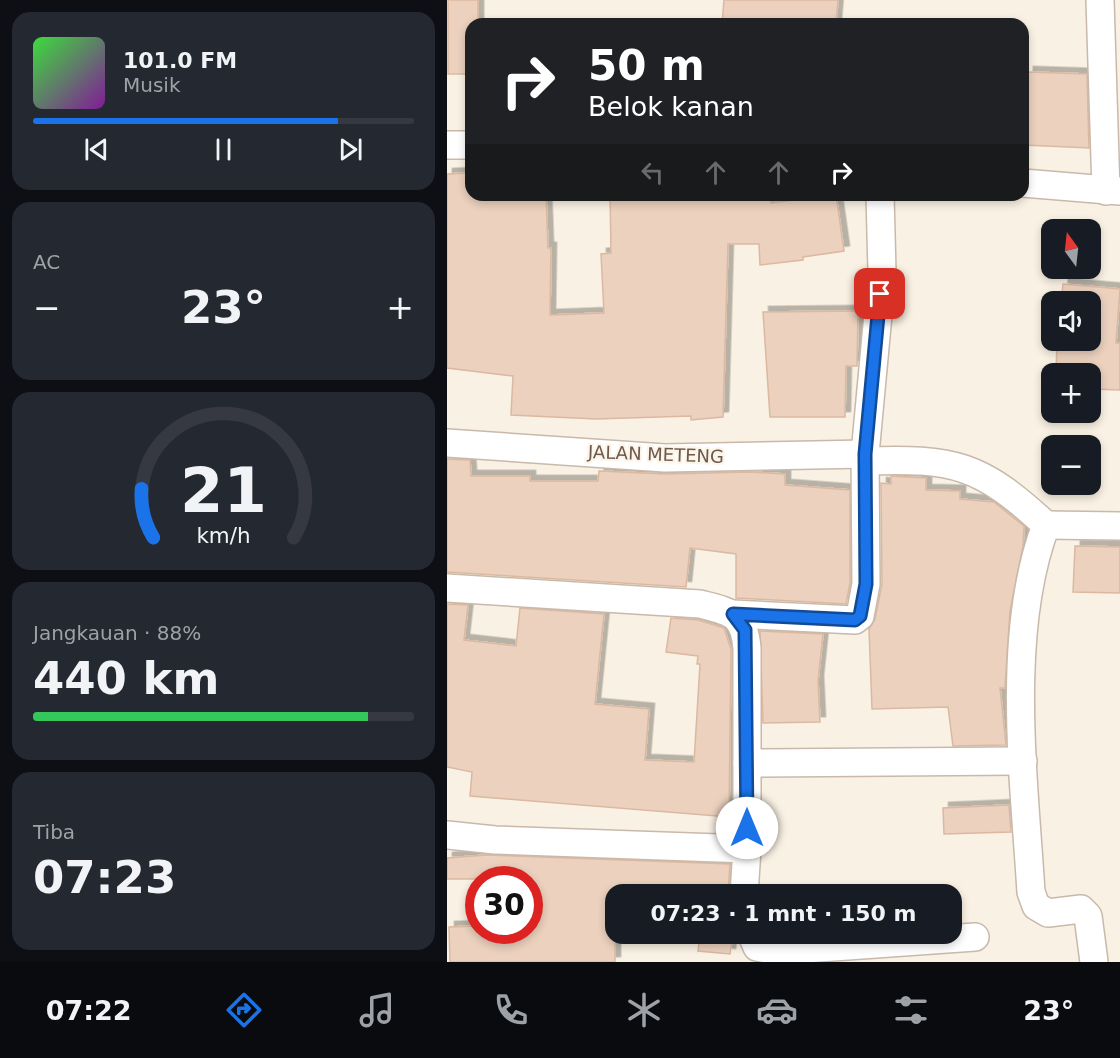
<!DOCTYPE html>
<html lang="id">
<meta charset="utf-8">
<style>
body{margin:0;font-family:"DejaVu Sans",sans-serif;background:#242831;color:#f1f3f6;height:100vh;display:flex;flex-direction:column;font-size:22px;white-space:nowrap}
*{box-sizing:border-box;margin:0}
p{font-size:20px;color:#9ea1a6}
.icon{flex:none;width:33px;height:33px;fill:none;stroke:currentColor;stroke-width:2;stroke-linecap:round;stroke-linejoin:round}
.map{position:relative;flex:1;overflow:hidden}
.sheet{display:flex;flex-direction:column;gap:12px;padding:12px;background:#0d0f14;width:447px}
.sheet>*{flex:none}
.guide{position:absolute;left:18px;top:18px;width:564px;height:183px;border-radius:18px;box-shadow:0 3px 9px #0003;background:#202124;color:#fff;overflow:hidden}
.needle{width:39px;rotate:345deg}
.fabs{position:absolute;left:594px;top:219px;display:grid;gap:12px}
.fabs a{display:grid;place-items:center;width:60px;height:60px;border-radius:12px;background:#171b24;box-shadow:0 3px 9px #0003;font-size:30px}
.speed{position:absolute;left:18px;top:866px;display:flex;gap:12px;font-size:30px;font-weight:700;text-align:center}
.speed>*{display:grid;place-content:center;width:78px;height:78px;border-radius:50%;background:#171b24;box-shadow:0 3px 9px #0003;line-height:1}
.speed .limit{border:9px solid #d22;background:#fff;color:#111}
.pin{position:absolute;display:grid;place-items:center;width:51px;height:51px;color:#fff;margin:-26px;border-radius:12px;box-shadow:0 3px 9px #0006}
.me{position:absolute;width:66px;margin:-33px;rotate:0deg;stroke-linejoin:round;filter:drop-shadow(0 0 4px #0008)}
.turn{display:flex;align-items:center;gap:21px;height:126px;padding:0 24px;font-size:27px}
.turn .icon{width:78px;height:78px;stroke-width:2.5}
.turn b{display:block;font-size:42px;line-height:51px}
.lanes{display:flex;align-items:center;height:57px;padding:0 24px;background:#0003;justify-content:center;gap:30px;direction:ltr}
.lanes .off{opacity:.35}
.big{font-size:45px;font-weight:700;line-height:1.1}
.sheet .tile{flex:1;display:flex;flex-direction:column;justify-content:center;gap:9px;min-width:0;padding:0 21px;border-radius:18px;background:#242831}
.sheet .dial{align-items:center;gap:0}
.dial svg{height:156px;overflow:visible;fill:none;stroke:#363941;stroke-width:7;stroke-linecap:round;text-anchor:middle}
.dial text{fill:#f1f3f6;stroke:none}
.song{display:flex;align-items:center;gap:18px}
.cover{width:72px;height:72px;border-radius:9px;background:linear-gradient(135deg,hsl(120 70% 55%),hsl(290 70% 35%))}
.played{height:6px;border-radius:3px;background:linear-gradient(90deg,#1a73e8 80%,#363941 80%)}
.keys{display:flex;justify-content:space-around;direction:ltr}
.heat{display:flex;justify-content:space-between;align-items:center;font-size:33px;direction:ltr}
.charge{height:9px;border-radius:4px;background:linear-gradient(90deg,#34c759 88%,#363941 0)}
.trip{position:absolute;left:158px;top:884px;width:357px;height:60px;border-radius:18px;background:#171b24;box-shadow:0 3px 9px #0003;font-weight:700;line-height:60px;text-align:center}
.menu{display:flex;height:96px;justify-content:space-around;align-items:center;background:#090b0e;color:#9ea1a6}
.menu .icon{width:42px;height:42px}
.menu .active{color:#1a73e8}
.menu b{font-size:27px;color:#f1f3f6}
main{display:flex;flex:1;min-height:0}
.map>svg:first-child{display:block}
.building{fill:#ebd1be;stroke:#dbb9a1;stroke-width:1.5;filter:url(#shadow)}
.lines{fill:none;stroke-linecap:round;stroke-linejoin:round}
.minor-casing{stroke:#c8b9ab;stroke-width:30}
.minor{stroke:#fff;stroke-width:27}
.route-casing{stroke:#114b97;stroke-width:15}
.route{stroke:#1a73e8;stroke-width:10}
.labels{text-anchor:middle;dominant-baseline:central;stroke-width:4.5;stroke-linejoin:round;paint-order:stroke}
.street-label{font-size:18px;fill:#6e594c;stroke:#fcf5e9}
</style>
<main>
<section class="sheet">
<div class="tile">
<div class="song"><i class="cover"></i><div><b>101.0 FM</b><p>Musik</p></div></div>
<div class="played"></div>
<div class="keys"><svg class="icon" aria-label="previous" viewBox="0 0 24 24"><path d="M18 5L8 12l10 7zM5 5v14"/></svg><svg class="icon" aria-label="pause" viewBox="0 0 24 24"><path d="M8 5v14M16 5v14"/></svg><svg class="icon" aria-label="next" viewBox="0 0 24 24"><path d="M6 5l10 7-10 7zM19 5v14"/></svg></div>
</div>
<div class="tile"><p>AC</p>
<div class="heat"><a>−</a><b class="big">23°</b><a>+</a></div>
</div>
<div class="tile dial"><svg viewBox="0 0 100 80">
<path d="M14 69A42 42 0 1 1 86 69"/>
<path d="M14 69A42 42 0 0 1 8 44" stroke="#1a73e8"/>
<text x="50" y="56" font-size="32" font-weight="700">21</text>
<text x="50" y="72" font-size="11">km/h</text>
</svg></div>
<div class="tile"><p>Jangkauan · 88%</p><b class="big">440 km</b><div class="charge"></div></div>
<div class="tile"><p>Tiba</p><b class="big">07:23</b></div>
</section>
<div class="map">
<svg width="673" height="962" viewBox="0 0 673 962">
<defs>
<filter id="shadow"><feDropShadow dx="5.5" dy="-5.5" stdDeviation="0" flood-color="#0004"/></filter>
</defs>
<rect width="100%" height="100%" fill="#f9f1e3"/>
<g class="building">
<polygon points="1,0 31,0 31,24 24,24 24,74 1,74"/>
<polygon points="277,0 391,0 389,24 275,24"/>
<polygon points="581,72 640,74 642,148 577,145"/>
<polygon points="24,173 24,195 99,195 101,248 104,248 103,315 157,313 154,254 164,253 163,195 324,195 324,203 389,195 397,251 356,257 356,260 313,265 312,244 281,244 276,417 244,420 244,416 149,419 64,415 66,376 0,368 0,174"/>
<polygon points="616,284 673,289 669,343 673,343 673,390 644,389 644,374 609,374 610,341 644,340 644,302 614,302"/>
<polygon points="411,311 410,366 399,366 398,417 323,417 316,312"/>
<polygon points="0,459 23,460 24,476 83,476 83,481 151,481 152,471 218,474 302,472 338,474 338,485 403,490 403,583 399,604 289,598 289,554 243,548 239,587 0,572"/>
<polygon points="444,476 479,478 479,490 513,491 513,499 547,502 577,526 576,546 563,611 558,688 553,688 559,745 506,746 501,707 425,709 422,629 428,619 435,584 434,483 444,484"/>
<polygon points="628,546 673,547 673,593 626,592"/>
<polygon points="0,604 21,605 17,640 69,646 73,608 157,614 148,704 202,709 198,760 247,762 253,664 250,664 251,656 219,652 224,618 251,620 277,628 284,649 282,817 23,796 25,772 0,767"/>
<polygon points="313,631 376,634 371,681 373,722 316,723"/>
<polygon points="562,805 564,832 497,834 496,808"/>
<polygon points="40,855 283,864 281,894 168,894 168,962 3,962 2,927 32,926 32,930 82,930 82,879 0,879 0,858"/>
<polygon points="253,933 286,933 283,954 251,951"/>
</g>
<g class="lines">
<g class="minor-casing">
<g id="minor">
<polyline points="653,0 659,191"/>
<polyline points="0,145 24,145"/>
<polyline points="576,183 673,191"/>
<polyline points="0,443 218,458 418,454"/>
<path d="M418 461C507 458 533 464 599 525 558 633 577 778 584 892L589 906 601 913 634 909 641 916 647 962"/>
<polyline points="599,525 673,526"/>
<path d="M0 588 253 604C284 612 297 613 300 648V849L297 894"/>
<polyline points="286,614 408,620 413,616 419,584 418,454 435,272 433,195"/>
<polyline points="300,763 576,761"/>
<polyline points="0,835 48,840 300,849"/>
<polyline points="304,933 310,947 330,951 528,937"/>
</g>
</g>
<use href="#minor" class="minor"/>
</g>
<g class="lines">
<g class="route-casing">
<polyline id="route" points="300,828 298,630 286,614 408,620 413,616 419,584 418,454 433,294"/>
</g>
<use href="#route" class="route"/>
</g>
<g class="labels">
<g class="street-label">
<text transform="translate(209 454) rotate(2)">JALAN METENG</text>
</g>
</g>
</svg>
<div class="fabs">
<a><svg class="needle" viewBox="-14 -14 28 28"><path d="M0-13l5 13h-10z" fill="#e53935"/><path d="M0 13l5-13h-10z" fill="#9ea1a6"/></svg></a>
<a><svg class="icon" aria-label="sound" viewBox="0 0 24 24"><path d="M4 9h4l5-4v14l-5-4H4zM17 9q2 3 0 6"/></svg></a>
<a>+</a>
<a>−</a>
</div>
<div class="speed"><div class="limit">30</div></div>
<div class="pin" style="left:433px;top:294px;background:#d93025"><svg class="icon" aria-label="arrive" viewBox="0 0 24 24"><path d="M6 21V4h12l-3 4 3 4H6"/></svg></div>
<svg class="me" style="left:300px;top:828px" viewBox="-20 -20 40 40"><circle r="19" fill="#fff"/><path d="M0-13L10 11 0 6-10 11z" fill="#1a73e8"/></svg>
<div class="trip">07:23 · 1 mnt · 150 m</div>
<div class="guide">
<div class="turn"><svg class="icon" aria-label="right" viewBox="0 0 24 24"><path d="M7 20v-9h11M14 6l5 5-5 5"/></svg><div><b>50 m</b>Belok kanan</div></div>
<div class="lanes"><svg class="icon off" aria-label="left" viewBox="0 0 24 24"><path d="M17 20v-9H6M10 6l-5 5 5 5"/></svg><svg class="icon off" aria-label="ahead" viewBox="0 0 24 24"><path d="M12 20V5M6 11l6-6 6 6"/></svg><svg class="icon off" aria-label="ahead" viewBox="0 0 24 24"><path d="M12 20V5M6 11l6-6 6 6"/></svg><svg class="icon" aria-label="right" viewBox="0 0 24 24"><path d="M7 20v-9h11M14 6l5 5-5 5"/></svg></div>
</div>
</div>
</main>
<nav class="menu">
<b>07:22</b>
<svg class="icon active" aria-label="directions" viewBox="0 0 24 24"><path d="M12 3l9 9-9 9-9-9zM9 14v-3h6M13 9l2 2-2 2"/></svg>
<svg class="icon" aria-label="music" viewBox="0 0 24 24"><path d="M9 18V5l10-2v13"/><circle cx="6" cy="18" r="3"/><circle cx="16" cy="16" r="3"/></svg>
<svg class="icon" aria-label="phone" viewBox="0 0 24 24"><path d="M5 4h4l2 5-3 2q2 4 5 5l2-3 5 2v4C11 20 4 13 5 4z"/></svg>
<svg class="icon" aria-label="climate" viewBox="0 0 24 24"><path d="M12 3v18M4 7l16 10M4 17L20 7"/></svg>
<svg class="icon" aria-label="car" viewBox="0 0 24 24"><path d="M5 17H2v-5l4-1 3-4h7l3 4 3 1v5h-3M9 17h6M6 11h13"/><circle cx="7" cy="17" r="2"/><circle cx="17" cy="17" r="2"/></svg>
<svg class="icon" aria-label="filters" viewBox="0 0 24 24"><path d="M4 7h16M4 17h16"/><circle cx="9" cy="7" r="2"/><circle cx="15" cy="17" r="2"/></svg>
<b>23°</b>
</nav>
